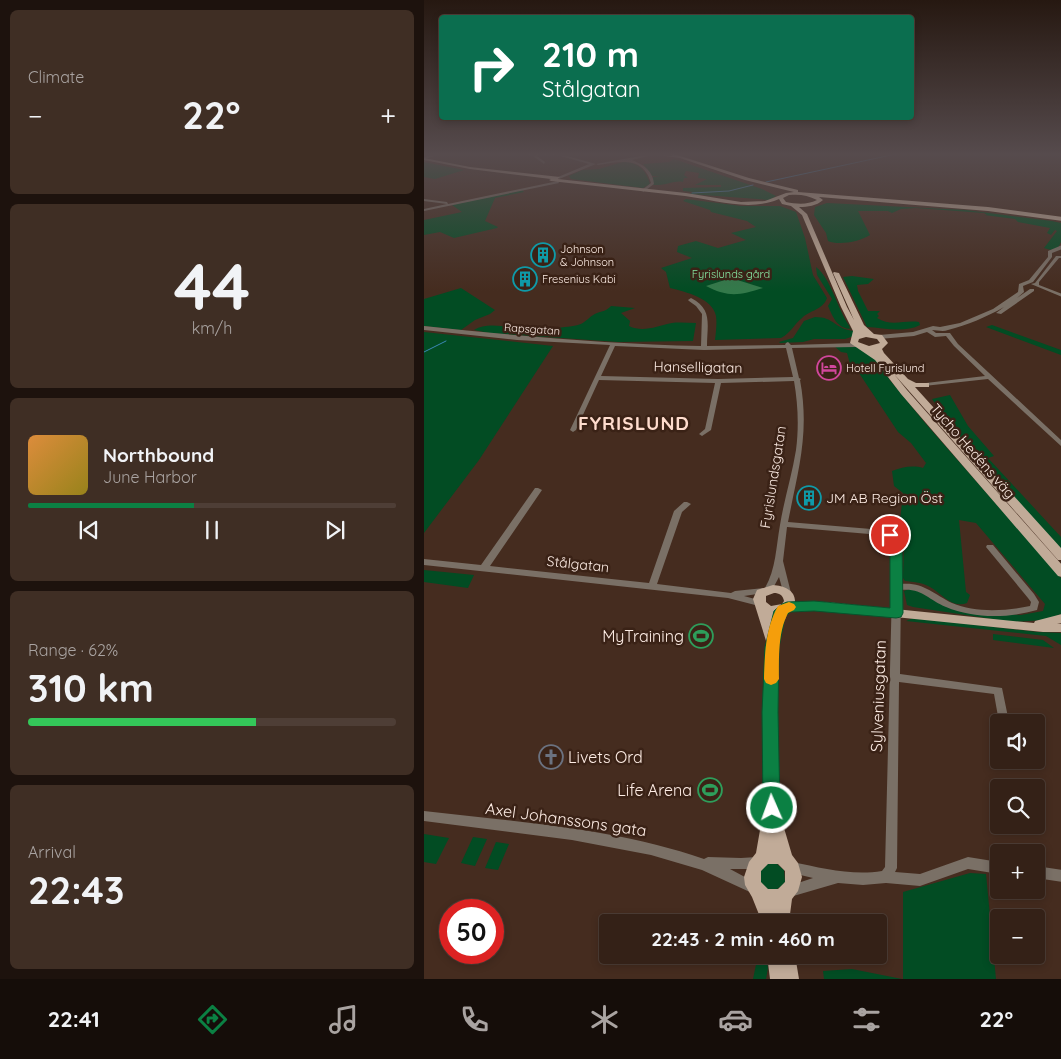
<!DOCTYPE html>
<meta charset="utf-8">
<style>
body{margin:0;font-family:Quicksand,sans-serif;background:#3f2e24;color:#f1f3f6;height:100vh;display:flex;flex-direction:column;font-size:19px;white-space:nowrap}
*{box-sizing:border-box;margin:0}
p{font-size:16px;color:#a9a3a1}
.icon{flex:none;width:28px;height:28px;fill:none;stroke:currentColor;stroke-width:2;stroke-linecap:round;stroke-linejoin:round}
.map{position:relative;flex:1;overflow:hidden}
.panel{display:flex;flex-direction:column;gap:10px;padding:10px;background:#1d120d;width:424px}
.panel>*{flex:none}
.hud{position:absolute;left:15px;top:15px;width:475px;height:105px;border-radius:5px;box-shadow:0 2px 8px #0003,0 0 0 1px #4e3e36;background:#0b6e4f;color:#fff;overflow:hidden}
.controls{position:absolute;left:566px;top:714px;display:grid;gap:10px}
.controls a{display:grid;place-items:center;width:55px;height:55px;border-radius:5px;background:#342117;box-shadow:0 2px 8px #0003,0 0 0 1px #4e3e36;font-size:25px}
.speed{position:absolute;left:15px;top:899px;display:flex;gap:10px;font-size:25px;font-weight:700;text-align:center}
.speed>*{display:grid;place-content:center;width:65px;height:65px;border-radius:50%;background:#342117;box-shadow:0 2px 8px #0003,0 0 0 1px #4e3e36;line-height:1}
.speed .limit{border:8px solid #d22;background:#fff;color:#111}
.pin{position:absolute;display:grid;place-items:center;width:42px;height:42px;color:#fff;margin:-21px;border:2px solid #fff;border-radius:50%;box-shadow:0 1px 5px #0007}
.me{position:absolute;width:55px;margin:-28px;rotate:358deg;stroke-linejoin:round;filter:drop-shadow(0 0 4px #0008)}
.turn{display:flex;align-items:center;gap:18px;height:105px;padding:0 20px;font-size:22px}
.turn .icon{width:65px;height:65px;stroke-width:2.5}
.turn b{display:block;font-size:35px;line-height:42px}
.big{font-size:38px;font-weight:700;line-height:1.1}
.panel .tile{flex:1;display:flex;flex-direction:column;justify-content:center;gap:8px;min-width:0;padding:0 18px;border-radius:8px;background:#3f2e24}
.panel .dial{align-items:center;gap:0}
.dial b{font-size:65px;line-height:1}
.song{display:flex;align-items:center;gap:15px}
.cover{width:60px;height:60px;border-radius:8px;background:linear-gradient(135deg,hsl(30 70% 55%),hsl(50 70% 35%))}
.played{height:5px;border-radius:2px;background:linear-gradient(90deg,#0b8043 45%,#4e3e36 45%)}
.keys{display:flex;justify-content:space-around;direction:ltr}
.heat{display:flex;justify-content:space-between;align-items:center;font-size:28px;direction:ltr}
.charge{height:8px;border-radius:4px;background:linear-gradient(90deg,#34c759 62%,#4e3e36 0)}
.trip{position:absolute;left:175px;top:914px;width:288px;height:50px;border-radius:5px;background:#342117;box-shadow:0 2px 8px #0003,0 0 0 1px #4e3e36;font-weight:700;line-height:50px;text-align:center}
.dock{display:flex;height:80px;justify-content:space-around;align-items:center;background:#150d09;color:#a9a3a1}
.dock .icon{width:35px;height:35px}
.dock .on{color:#0b8043}
.dock b{font-size:22px;color:#f1f3f6}
main{display:flex;flex:1;min-height:0}
.map>svg:first-child{display:block}
.green{fill:#024c23}
.forest{fill:#33794a}
.lines{fill:none;stroke-linecap:round;stroke-linejoin:round}
.stream{stroke:#3c88b6;stroke-width:1}
.minor{fill:#7a7066;fill-rule:evenodd}
.major{fill:#c1ab98;fill-rule:evenodd}
.route{fill:#0b8043;stroke:#07532c}
.slow{fill:#f59e0b}
.labels{text-anchor:middle;dominant-baseline:central;stroke-width:5;stroke-linejoin:round;paint-order:stroke}
.far-poi-label{font-size:11px;fill:#fdece4;stroke:#3a2216;text-anchor:start}
.far-park-label{font-size:11px;fill:#86e5a1;stroke:#3a2216}
.far-street-label{font-size:11px;fill:#fdece4;stroke:#3a2216}
.street-label{font-size:14px;fill:#fdece4;stroke:#3a2216}
.poi-label{font-size:14px;fill:#fdece4;stroke:#3a2216;text-anchor:start}
.near-poi-label{font-size:16px;fill:#fdece4;stroke:#3a2216;text-anchor:end}
.near-street-label{font-size:16px;fill:#fdece4;stroke:#3a2216}
.district-label{font-size:19px;font-weight:bold;letter-spacing:1px;fill:#fedccd;stroke:#3a2216}
</style>
<main>
<section class="panel">
<div class="tile"><p>Climate</p>
<div class="heat"><a>−</a><b class="big">22°</b><a>+</a></div>
</div>
<div class="tile dial"><b>44</b><p>km/h</p></div>
<div class="tile">
<div class="song"><i class="cover"></i><div><b>Northbound</b><p>June Harbor</p></div></div>
<div class="played"></div>
<div class="keys"><svg class="icon" aria-label="previous" viewBox="0 0 24 24"><path d="M18 5L8 12l10 7zM5 5v14"/></svg><svg class="icon" aria-label="pause" viewBox="0 0 24 24"><path d="M8 5v14M16 5v14"/></svg><svg class="icon" aria-label="next" viewBox="0 0 24 24"><path d="M6 5l10 7-10 7zM19 5v14"/></svg></div>
</div>
<div class="tile"><p>Range · 62%</p><b class="big">310 km</b><div class="charge"></div></div>
<div class="tile"><p>Arrival</p><b class="big">22:43</b></div>
</section>
<div class="map">
<svg width="638" height="979" viewBox="0 0 638 979">
<rect width="100%" height="100%" fill="#452c1f"/>
<g class="green">
<path d="M250 159 338 189 352 196 345 200 266 194 269 192 259 191V188L297 187V185H271L283 179 274 178 275 173 262 171 260 175 264 178H260L259 182C251 180 242 186 229 185V177L236 176H228L219 164 245 162Z"/>
<path d="M202 161C215 164 222 170 226 184L219 188 147 179 145 176 158 170 175 169Z"/>
<polygon points="0,162 40,170 11,179 0,177"/>
<polygon points="98,190 100,192 71,198 61,221 74,227 73,228 30,238 16,232 0,235 0,220 38,212 28,205"/>
<path d="M262 199 317 206H356L372 212 381 238 389 275 403 298C399 310 386 310 378 318 370 324 367 333 357 338L291 340C292 332 293 323 292 316 288 298 262 292 246 288L242 272 237 268 268 258 253 252 254 246 272 241 294 248 322 240 307 233 332 227 323 221 287 212 286 210 259 201Z"/>
<path d="M403 203 542 210 628 221 637 223V242L634 248 627 250 620 248 633 231 631 230 627 235 623 233 626 228 594 222 591 219 560 215H563L560 213 492 208 477 209 468 213 464 211H434L446 235C437 241 415 246 404 241L402 233 390 215 391 207Z"/>
<path d="M392 267C408 280 413 309 426 327L425 328 428 329C413 329 409 317 404 306L408 299 393 275Z"/>
<path d="M428 276 450 279 444 284 433 285 434 291 444 311H456L453 314 455 316 453 318C467 327 479 320 495 322L496 325C481 333 460 328 443 327L419 277Z"/>
<polygon points="37,288 71,310 66,314 51,320 37,330 0,326 0,299"/>
<path d="M187 306 211 308 197 313 206 321 205 326C219 333 233 326 248 323 255 322 264 323 272 323L269 341 194 342 65 333 50 330C63 322 81 327 96 329 108 330 147 328 157 324 163 321 167 315 173 313 179 311 182 311 187 306Z"/>
<path d="M391 317C411 317 410 329 430 331V336L421 339H390L379 342 356 343 355 342 369 338 380 321Z"/>
<polygon points="568,325 637,350 637,355 562,327"/>
<polygon points="0,332 129,346 55,460 0,533"/>
<path d="M410 346H432L455 361 465 379 502 424 637 578V614L621 620 588 622 489 607 483 605 480 591 485 589 493 590 537 612 597 615 619 611 621 604 552 523 535 520 542 592 546 595 543 603C527 609 517 592 504 586 497 582 489 582 481 581L479 578 480 544 483 537 475 531 479 493 470 486 468 471C478 467 489 465 499 468L502 463 487 443 474 432 435 373 426 364 423 353 417 352Z"/>
<polygon points="526,395 544,426 570,456 564,458 637,537 637,550 527,427 508,399"/>
<polygon points="0,570 50,575 44,588 0,582"/>
<polygon points="489,618 614,632 637,633 637,645 622,636 482,621"/>
<polygon points="569,634 619,640 630,648 569,640"/>
<polygon points="0,834 25,838 12,864 0,862"/>
<polygon points="49,837 63,839 51,866 37,863"/>
<polygon points="72,842 85,844 74,870 61,868"/>
<path d="M343 864H353L360 870 361 882C354 891 349 891 338 887L334 874Z"/>
<polygon points="546,873 562,874 572,979 479,979 479,892"/>
<polygon points="334,955 342,955 344,968 342,979 329,979"/>
<polygon points="428,969 478,979 400,979 399,971"/>
</g>
<path class="forest" d="M307 278 339 288C316 295 305 298 282 286Z"/>
<g class="lines">
<g class="stream">
<polyline points="342,182 472,154"/>
<polyline points="268,193 305,191 329,185"/>
<polyline points="0,352 22,341"/>
</g>
<g class="minor">
<polygon points="12,154 17,154 0,159 0,157"/>
<polygon points="99,154 136,154 172,164 135,179 134,177 165,164 133,155 113,156 121,162 120,164 109,156"/>
<path d="M227 154H232L208 160C220 165 229 171 230 184L219 192 218 190 227 183C219 155 195 162 174 165L172 164Z"/>
<polygon points="134,181 135,183 0,211 0,209 23,204 0,201 0,199 23,202 24,204"/>
<path d="M638 245V249L628 253V257L609 282 599 286 600 292 593 298 606 289H610V291L577 314 572 313 580 307C563 317 543 325 524 330 519 332 513 330 508 330L512 333H526L534 344 638 441V447L564 379 500 386 499 385 502 383 561 376 530 346 522 336 511 337 503 332 490 336 455 339 452 337 455 335 489 332 509 326 516 327 536 323 569 309 594 292 595 284 605 280 624 257V251Z"/>
<polygon points="632,256 638,256 638,258 635,258 615,282 615,285 638,294 638,297 607,284 611,283"/>
<path d="M267 298C289 309 283 325 283 346L361 345 362 343 364 342 367 345 432 343 435 345 432 347 368 348 375 378 377 379 376 380C386 433 374 471 364 522L459 530 475 538 476 540 477 584C500 582 509 594 528 603 551 613 582 611 606 606L607 602 604 598 562 547 563 545H569L610 594 615 602 613 610C585 618 550 619 522 607 504 600 499 588 477 590L476 674 578 688 585 722H575L570 694 475 682 473 868 471 872 496 874 544 857 575 862V874L544 869 496 886 462 883 439 885 414 883 366 897 362 895 360 891 362 887 389 878 364 872 362 868 364 864 368 862C398 868 428 876 458 871L461 867 469 551 468 541 457 535 363 527 359 561 367 593 366 595H360L355 577 347 592 320 596 338 601 339 603 338 605 335 606 304 598 0 565V559L57 565 111 488H114L118 490 66 566 225 583 250 511 260 502H263L267 504 258 512 233 584 307 593 311 591 341 588C352 569 352 547 356 525 360 500 368 475 372 450 375 427 374 404 370 381L297 383 287 430 278 436 275 434 281 429 291 383 175 380 152 430 149 432 146 430 186 345 93 340 0 330V326C92 336 185 344 277 346L278 314 272 306 265 301 264 300ZM191 346 280 350 362 348 369 377 294 379 177 376Z"/>
<path d="M0 811C93 822 190 828 280 859L284 857 317 858 333 857 337 859 339 863 337 867 333 869H306L332 883 334 887 332 891 328 893 278 870 227 855 148 840 0 821Z"/>
<polygon points="612,866 638,870 638,882 612,878"/>
</g>
<g class="major">
<path d="M227 154 248 156 245 154H250L325 178 374 190V192L564 207 638 217V221L564 211 395 197 399 200C392 206 384 207 375 207L383 214 423 307 430 320 409 273 410 272 415 273 440 325 450 334 458 335 464 343 458 349 460 353 484 379 492 383H505V387H491L638 549V560H634L470 374 483 390 638 565V577L634 576 477 394 451 360 426 343 429 331 417 307 378 215 367 206 358 204 355 199C325 212 292 200 261 196 216 191 172 186 127 181L125 180 127 179 46 169 0 160V158L46 167 136 177 134 179 262 193 317 202 341 201 362 193 370 192 321 180 256 158ZM365 195C375 194 384 195 393 200 383 205 373 204 362 202L359 198ZM442 337 453 339 456 343 445 346 434 342 435 339Z"/>
<path d="M349 585C360 586 372 590 371 603L402 602 610 623 611 621 638 614V623L633 624H638V632H619L402 610 364 612 359 624 355 646 353 673 355 811 368 855 374 863 378 877 374 891 368 899 365 922H338L328 897 321 885 320 877 325 862 332 853 340 807 339 704 343 644 329 599 333 590ZM350 593C355 593 359 595 360 601L358 604 347 606 342 602V596ZM344 864H354L361 871V882L354 889H344L337 882V871Z"/>
<polygon points="343,955 371,955 375,979 346,979"/>
</g>
</g>
<linearGradient id="sky" x2="0" y2="1"><stop stop-color="#261811"/><stop offset="0.53" stop-color="#564b4d"/><stop offset="1" stop-color="#564b4d" stop-opacity="0"/></linearGradient>
<rect width="638" height="291" fill="url(#sky)"/>
<polygon class="route" points="466,531 470,532 478,540 479,613 477,617 472,618 390,611 366,612 361,617 355,647 354,712 356,808 354,813 348,816 341,813 339,808 338,712 341,647 350,611 358,604 363,602 390,601 466,608 466,541 460,535"/>
<path class="slow" d="M365 602 370 604 372 607 370 610 364 613C354 632 355 657 355 679L352 683 347 685 342 683 340 679C341 654 341 629 354 606Z"/>
<defs>
<g id="building-ring" transform="scale(1.25)"><circle r="9.5" fill="#3a2216" stroke="#0f9aa8" stroke-width="1.5"/><path d="M-4-6H4V6H1V3H-1V6H-4ZM-2.5-4.3h1.7v1.8h-1.7ZM.8-4.3h1.7v1.8H.8ZM-2.5-1h1.7V.8h-1.7ZM.8-1h1.7V.8H.8Z" fill="#0f9aa8"/></g>
<g id="hotel-ring" transform="scale(1.25)"><circle r="9.5" fill="#3a2216" stroke="#d1479c" stroke-width="1.5"/><path d="M-6-4.5h1.5V1H6V5H4.5V3h-9V5H-6ZM-4 0a1.8 1.8 0 1 1 3.6 0ZM.5 0V-2.5h3Q6-2.5 6 0Z" fill="#d1479c"/></g>
<g id="stadium-ring" transform="scale(1.25)"><circle r="9.5" fill="#3a2216" stroke="#2e9e5b" stroke-width="1.5"/><path d="M0-5a6.5 5 0 1 0 0 10a6.5 5 0 1 0 0-10ZM-3.5-1.8h7v3.6h-7Z" fill="#2e9e5b"/></g>
<g id="church-ring" transform="scale(1.25)"><circle r="9.5" fill="#3a2216" stroke="#6b7280" stroke-width="1.5"/><path d="M-1.2-6h2.4v3.5h3.3v2.4h-3.3V6h-2.4V-.1h-3.3v-2.4h3.3Z" fill="#6b7280"/></g>
</defs>
<g fill-rule="evenodd">
<use href="#building-ring" x="119" y="255"/>
<use href="#building-ring" x="101" y="279"/>
<use href="#hotel-ring" x="405" y="368"/>
<use href="#building-ring" x="385" y="498"/>
<use href="#stadium-ring" x="277" y="636"/>
<use href="#church-ring" x="127" y="757"/>
<use href="#stadium-ring" x="286" y="790"/>
</g>
<g class="labels">
<g class="far-poi-label">
<text x="136" y="249">Johnson<tspan x="136" dy="13">&amp; Johnson</tspan></text>
<text x="118" y="279">Fresenius Kabi</text>
<text x="422" y="368">Hotell Fyrislund</text>
</g>
<g class="far-park-label">
<text x="307" y="274">Fyrislunds gård</text>
</g>
<g class="far-street-label">
<text transform="translate(108 329) rotate(4)">Rapsgatan</text>
</g>
<g class="street-label">
<text transform="translate(274 367) rotate(1)">Hanselligatan</text>
<text transform="translate(549 451) rotate(49)">Tycho Hedéns väg</text>
<text transform="translate(349 477) rotate(-81)">Fyrislundsgatan</text>
<text transform="translate(154 564) rotate(6)">Stålgatan</text>
</g>
<g class="poi-label">
<text x="402" y="498">JM AB Region Öst</text>
</g>
<g class="near-poi-label">
<text x="260" y="636">MyTraining</text>
<text x="144" y="757" text-anchor="start">Livets Ord</text>
<text x="268" y="790">Life Arena</text>
</g>
<g class="near-street-label">
<text transform="translate(454 696) rotate(-88)">Sylveniusgatan</text>
<text transform="translate(142 819) rotate(8)">Axel Johanssons gata</text>
</g>
<g class="district-label">
<text x="210" y="423">FYRISLUND</text>
</g>
</g>
</svg>
<div class="controls">
<a><svg class="icon" aria-label="sound" viewBox="0 0 24 24"><path d="M4 9h4l5-4v14l-5-4H4zM17 9q2 3 0 6"/></svg></a>
<a><svg class="icon" aria-label="search" viewBox="0 0 24 24"><circle cx="10" cy="10" r="6"/><path d="M15 15l6 6"/></svg></a>
<a>+</a>
<a>−</a>
</div>
<div class="speed"><div class="limit">50</div></div>
<div class="pin" style="left:466px;top:535px;background:#d93025"><svg class="icon" aria-label="arrive" viewBox="0 0 24 24"><path d="M6 21V4h12l-3 4 3 4H6"/></svg></div>
<svg class="me" style="left:348px;top:808px" viewBox="-20 -20 40 40"><circle r="17" fill="#0b8043" stroke="#fff" stroke-width="3"/><path d="M0-11L8 9 0 5-8 9z" fill="#fff"/></svg>
<div class="trip">22:43 · 2 min · 460 m</div>
<div class="hud">
<div class="turn"><svg class="icon" aria-label="right" viewBox="0 0 24 24"><path d="M7 20v-9h11M14 6l5 5-5 5"/></svg><div><b>210 m</b>Stålgatan</div></div>
</div>
</div>
</main>
<nav class="dock">
<b>22:41</b>
<svg class="icon on" aria-label="directions" viewBox="0 0 24 24"><path d="M12 3l9 9-9 9-9-9zM9 14v-3h6M13 9l2 2-2 2"/></svg>
<svg class="icon" aria-label="music" viewBox="0 0 24 24"><path d="M9 18V5l10-2v13"/><circle cx="6" cy="18" r="3"/><circle cx="16" cy="16" r="3"/></svg>
<svg class="icon" aria-label="phone" viewBox="0 0 24 24"><path d="M5 4h4l2 5-3 2q2 4 5 5l2-3 5 2v4C11 20 4 13 5 4z"/></svg>
<svg class="icon" aria-label="climate" viewBox="0 0 24 24"><path d="M12 3v18M4 7l16 10M4 17L20 7"/></svg>
<svg class="icon" aria-label="car" viewBox="0 0 24 24"><path d="M5 17H2v-5l4-1 3-4h7l3 4 3 1v5h-3M9 17h6M6 11h13"/><circle cx="7" cy="17" r="2"/><circle cx="17" cy="17" r="2"/></svg>
<svg class="icon" aria-label="filters" viewBox="0 0 24 24"><path d="M4 7h16M4 17h16"/><circle cx="9" cy="7" r="2"/><circle cx="15" cy="17" r="2"/></svg>
<b>22°</b>
</nav>
